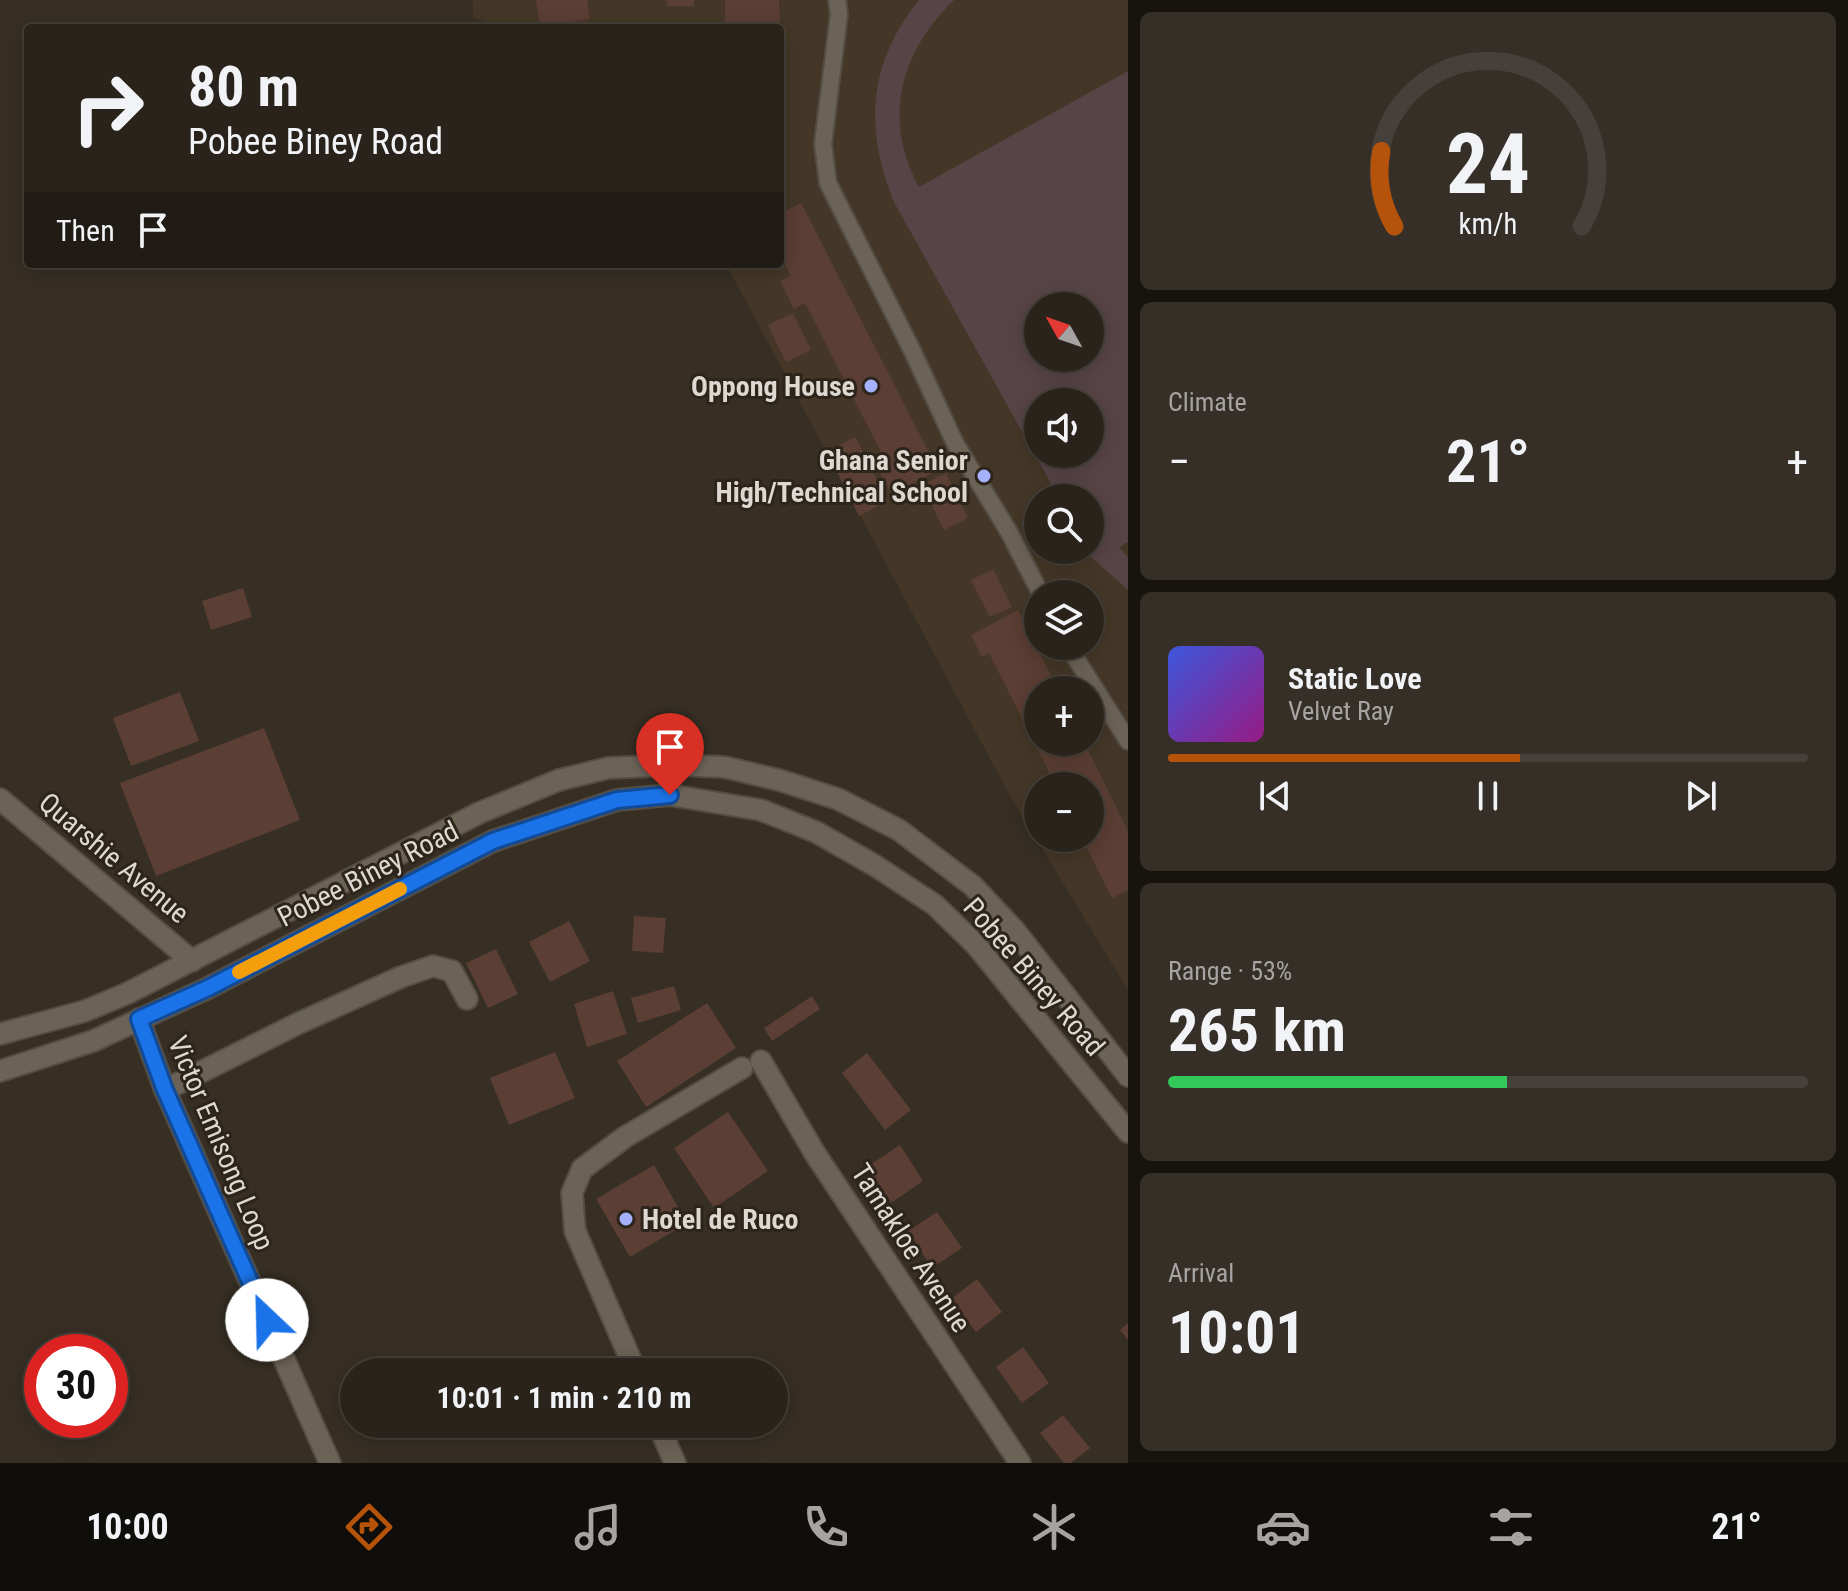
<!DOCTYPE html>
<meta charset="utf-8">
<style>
body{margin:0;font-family:"Roboto Condensed",sans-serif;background:#352f28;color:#f1f3f6;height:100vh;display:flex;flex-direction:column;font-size:30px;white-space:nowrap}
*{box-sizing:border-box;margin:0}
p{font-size:26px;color:#a5a4a3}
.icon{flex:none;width:44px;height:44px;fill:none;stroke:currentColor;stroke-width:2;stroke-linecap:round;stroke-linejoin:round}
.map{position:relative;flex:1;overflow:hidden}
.drawer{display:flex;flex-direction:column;gap:12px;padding:12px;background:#17130f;width:720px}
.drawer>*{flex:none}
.hud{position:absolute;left:24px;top:24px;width:760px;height:244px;border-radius:8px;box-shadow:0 4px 20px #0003,0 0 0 2px #45403a;background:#29231b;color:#f1f3f6;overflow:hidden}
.needle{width:52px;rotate:310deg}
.fabs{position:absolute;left:1024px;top:292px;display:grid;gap:16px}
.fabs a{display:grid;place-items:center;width:80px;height:80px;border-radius:50%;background:#29231b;box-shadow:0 4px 20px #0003,0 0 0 2px #45403a;font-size:40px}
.speed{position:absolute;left:24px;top:1334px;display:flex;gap:16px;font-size:40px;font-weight:700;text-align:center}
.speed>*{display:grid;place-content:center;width:104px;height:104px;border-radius:50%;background:#29231b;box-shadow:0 4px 20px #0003,0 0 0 2px #45403a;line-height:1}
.speed .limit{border:12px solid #d22;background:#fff;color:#111}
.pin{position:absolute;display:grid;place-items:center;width:68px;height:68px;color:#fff;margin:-82px -34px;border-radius:50% 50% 50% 0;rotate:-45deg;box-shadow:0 0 8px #0007}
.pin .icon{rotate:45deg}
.me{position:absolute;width:88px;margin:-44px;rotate:336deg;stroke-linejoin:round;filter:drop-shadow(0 0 6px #0008)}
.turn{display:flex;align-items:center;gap:28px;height:168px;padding:0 32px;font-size:36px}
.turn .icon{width:104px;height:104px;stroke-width:2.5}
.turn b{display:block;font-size:56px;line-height:68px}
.then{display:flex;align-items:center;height:76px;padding:0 32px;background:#0003;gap:16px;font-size:30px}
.big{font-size:60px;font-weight:700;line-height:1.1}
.drawer .tile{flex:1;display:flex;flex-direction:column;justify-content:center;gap:12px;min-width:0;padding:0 28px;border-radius:12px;background:#352f28}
.drawer .dial{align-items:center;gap:0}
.dial svg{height:208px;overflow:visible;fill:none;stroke:#45403a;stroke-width:7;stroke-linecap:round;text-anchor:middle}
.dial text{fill:#f1f3f6;stroke:none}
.song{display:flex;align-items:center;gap:24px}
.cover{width:96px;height:96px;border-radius:12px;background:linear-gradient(135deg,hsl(230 70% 55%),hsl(310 70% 35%))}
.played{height:8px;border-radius:4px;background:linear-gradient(90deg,#b45309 55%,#45403a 55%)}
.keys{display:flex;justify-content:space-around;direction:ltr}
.heat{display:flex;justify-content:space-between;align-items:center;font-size:44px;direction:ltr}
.charge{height:12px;border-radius:6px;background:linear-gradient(90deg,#34c759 53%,#45403a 0)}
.trip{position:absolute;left:340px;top:1358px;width:448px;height:80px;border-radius:40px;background:#29231b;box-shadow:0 4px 20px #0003,0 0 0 2px #45403a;font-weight:700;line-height:80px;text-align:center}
.tabs{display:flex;height:128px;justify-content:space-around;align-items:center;background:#100e0b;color:#a5a4a3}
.tabs .icon{width:56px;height:56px}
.tabs .selected{color:#b45309}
.tabs b{font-size:36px;color:#f1f3f6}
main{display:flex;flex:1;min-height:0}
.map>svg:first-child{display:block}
.built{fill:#443727;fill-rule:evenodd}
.green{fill:#574446;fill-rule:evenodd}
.building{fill:#5b3e34}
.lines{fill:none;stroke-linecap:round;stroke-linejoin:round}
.service-casing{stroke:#544d44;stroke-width:20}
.minor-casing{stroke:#544d44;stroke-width:24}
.tertiary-casing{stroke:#544d44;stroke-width:24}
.service{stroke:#6c6357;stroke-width:16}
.minor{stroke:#6c6357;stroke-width:20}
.tertiary{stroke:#6c6357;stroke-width:20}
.route-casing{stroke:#114b97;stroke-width:20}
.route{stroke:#1a73e8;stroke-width:14}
.slow{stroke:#f59e0b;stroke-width:14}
.poi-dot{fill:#a5b1fc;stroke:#2d251b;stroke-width:3}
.labels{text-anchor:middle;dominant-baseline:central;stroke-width:6;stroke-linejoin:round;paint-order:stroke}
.poi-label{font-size:28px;font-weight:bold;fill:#ddd8d1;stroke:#2d251b;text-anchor:end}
.street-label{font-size:28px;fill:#ddd8d1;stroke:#2d251b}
</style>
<main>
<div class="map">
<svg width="1128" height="1463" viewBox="0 0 1128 1463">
<rect width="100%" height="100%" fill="#372f24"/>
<path class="built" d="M473 0H1128V990L1010 796 726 264H780V28H505L473 18ZM1038 306H1090V358H1038ZM1038 402H1090V454H1038ZM1038 498H1090V550H1038ZM1038 594H1090V646H1038ZM1038 690H1090V742H1038ZM1038 786H1090V838H1038Z"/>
<path class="green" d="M919 0H954C900 52 882 120 919 187L1128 71V542L1119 547 1128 557V590L1092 558 1087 550H1090V498H1059L894 202C864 129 868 63 919 0ZM1038 306H1090V358H1038ZM1090 402V454H1038V402Z"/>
<g class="building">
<polygon points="536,0 587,0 590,19 540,26"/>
<rect x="667" y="0" width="27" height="6"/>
<polygon points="725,0 779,0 780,28 725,28"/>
<rect x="780" y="147" width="3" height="30"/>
<polygon points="801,203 938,470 892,495 877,467 886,462 805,303 794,309 780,281 791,276 780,255 780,214"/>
<polygon points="793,313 811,350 786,362 768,325"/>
<polygon points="855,437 888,501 859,516 827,452"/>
<polygon points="946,473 968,518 944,530 922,485"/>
<polygon points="993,569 1012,607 990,617 971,580"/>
<polygon points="243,588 252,617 211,630 202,601"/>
<polygon points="1018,610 1058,690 1038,690 1038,742 1084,742 1128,831 1128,890 1112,898 1086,846 1079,849 1074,838 1090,838 1090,786 1056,786 989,653 982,657 971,635"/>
<polygon points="180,692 199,741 131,766 113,718"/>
<polygon points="264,728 300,820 156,876 120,783"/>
<polygon points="634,916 666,918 663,953 632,951"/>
<polygon points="569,921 590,961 550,982 529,942"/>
<polygon points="496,949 518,994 488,1008 466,963"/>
<polygon points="674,986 681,1010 638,1023 631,998"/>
<polygon points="613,991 627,1034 587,1047 574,1004"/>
<polygon points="812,996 820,1009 772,1041 764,1028"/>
<polygon points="707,1003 736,1048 646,1107 617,1061"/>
<polygon points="555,1052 575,1098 509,1125 490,1078"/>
<polygon points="867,1053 911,1110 885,1130 842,1073"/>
<polygon points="728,1112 768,1171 714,1208 674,1148"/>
<polygon points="900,1145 923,1181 891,1203 867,1167"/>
<polygon points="654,1165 687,1223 630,1257 596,1199"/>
<polygon points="937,1212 962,1248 932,1268 908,1231"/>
<polygon points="977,1279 1002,1312 976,1332 951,1299"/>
<polygon points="1128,1323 1128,1340 1120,1330"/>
<polygon points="1023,1347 1049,1383 1022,1403 996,1367"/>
<polygon points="1063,1415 1090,1448 1071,1463 1064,1463 1040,1433"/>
</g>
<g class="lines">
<g class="service-casing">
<g id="service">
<polyline points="837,0 839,14 823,144 828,183 911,348 955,443 1009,532 1041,594"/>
<polyline points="1068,646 1128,741"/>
</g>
</g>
<g class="minor-casing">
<g id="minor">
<polyline points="0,799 192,961"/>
<polyline points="139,1019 165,1090 330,1463"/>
<polyline points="761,1061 814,1152 1020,1463"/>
<polyline points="165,1090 297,1024 401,977 433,966 452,971 467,999"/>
<polyline points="636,1372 575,1231 572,1193 582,1169 625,1137 742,1068"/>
<polyline points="658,1424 675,1463"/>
</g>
</g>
<g class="tertiary-casing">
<g id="tertiary">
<polyline points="0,1034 85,1011 128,993 479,813 559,780 608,768 673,765 724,767 779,780 838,799 899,830 973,886 1016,932 1128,1076"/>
<polyline points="0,1071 93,1041 208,988 493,841 617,800 670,795 761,810 816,832 874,865 935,905 976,945 1128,1132"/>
</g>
</g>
<use href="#service" class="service"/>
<use href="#minor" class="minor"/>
<use href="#tertiary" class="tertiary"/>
</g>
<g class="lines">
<g class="route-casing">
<polyline id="route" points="267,1320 165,1090 139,1019 208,988 493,841 617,800 670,795"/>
</g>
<use href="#route" class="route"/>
<polyline class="slow" points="239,972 400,889"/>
</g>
<g class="poi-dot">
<circle cx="871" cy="386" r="8"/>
<circle cx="984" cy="476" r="8"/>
<circle cx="626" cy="1219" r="8"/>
</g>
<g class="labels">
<g class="poi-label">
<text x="855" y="386">Oppong House</text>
<text x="968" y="460">Ghana Senior<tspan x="968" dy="32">High/Technical School</tspan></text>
<text x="642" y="1219" text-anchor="start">Hotel de Ruco</text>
</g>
<g class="street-label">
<text transform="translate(114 858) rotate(40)">Quarshie Avenue</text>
<text transform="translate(368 874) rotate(-27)">Pobee Biney Road</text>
<text transform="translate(1034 977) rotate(49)">Pobee Biney Road</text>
<text transform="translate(221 1143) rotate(67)">Victor Emisong Loop</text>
<text transform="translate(911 1248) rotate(57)">Tamakloe Avenue</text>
</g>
</g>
</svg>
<div class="fabs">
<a><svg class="needle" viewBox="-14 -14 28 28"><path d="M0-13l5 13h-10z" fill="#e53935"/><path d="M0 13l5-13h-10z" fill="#a5a4a3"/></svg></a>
<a><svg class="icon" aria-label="sound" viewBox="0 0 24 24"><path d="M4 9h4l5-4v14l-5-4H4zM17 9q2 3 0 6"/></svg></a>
<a><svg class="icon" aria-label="search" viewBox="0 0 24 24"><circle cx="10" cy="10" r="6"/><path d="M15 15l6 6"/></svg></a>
<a><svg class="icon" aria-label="layers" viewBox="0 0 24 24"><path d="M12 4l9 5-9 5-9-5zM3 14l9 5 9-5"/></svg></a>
<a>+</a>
<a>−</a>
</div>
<div class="speed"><div class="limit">30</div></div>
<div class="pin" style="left:670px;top:795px;background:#d93025"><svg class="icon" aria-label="arrive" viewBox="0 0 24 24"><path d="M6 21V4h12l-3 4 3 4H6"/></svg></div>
<svg class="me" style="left:267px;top:1320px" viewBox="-20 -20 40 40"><circle r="19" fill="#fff"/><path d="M0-13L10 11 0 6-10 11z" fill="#1a73e8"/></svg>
<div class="trip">10:01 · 1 min · 210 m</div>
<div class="hud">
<div class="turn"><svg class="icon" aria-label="right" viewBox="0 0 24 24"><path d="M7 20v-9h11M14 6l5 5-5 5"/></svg><div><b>80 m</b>Pobee Biney Road</div></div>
<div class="then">Then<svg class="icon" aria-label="arrive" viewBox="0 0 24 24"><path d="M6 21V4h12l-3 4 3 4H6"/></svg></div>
</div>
</div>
<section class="drawer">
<div class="tile dial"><svg viewBox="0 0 100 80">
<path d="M14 69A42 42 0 1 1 86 69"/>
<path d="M14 69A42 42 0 0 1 9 40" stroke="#b45309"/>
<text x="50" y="56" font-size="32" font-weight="700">24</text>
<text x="50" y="72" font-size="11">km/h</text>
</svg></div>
<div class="tile"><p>Climate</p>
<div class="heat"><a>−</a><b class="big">21°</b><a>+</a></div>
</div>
<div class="tile">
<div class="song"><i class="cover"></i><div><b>Static Love</b><p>Velvet Ray</p></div></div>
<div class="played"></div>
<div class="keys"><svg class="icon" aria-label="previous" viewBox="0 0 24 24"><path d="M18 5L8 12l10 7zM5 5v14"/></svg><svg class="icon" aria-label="pause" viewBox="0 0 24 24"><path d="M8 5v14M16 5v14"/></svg><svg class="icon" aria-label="next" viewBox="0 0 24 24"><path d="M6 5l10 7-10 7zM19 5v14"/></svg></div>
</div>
<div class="tile"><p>Range · 53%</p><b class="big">265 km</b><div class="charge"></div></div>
<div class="tile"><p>Arrival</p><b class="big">10:01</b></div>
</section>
</main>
<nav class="tabs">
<b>10:00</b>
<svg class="icon selected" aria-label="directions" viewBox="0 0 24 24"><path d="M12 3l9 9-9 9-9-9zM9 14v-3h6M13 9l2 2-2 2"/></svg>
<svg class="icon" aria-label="music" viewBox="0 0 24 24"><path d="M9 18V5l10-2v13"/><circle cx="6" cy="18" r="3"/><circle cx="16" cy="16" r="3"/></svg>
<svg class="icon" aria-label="phone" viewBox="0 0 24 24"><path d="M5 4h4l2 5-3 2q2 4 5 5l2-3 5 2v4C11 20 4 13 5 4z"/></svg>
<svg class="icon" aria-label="climate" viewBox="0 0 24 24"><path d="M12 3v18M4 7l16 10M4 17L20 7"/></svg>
<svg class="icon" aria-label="car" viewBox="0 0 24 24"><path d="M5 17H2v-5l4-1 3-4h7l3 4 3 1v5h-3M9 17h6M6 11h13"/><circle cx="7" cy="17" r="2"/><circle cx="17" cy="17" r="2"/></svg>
<svg class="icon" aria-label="filters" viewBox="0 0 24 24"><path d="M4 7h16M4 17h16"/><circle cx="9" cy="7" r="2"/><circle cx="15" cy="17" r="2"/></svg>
<b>21°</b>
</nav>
